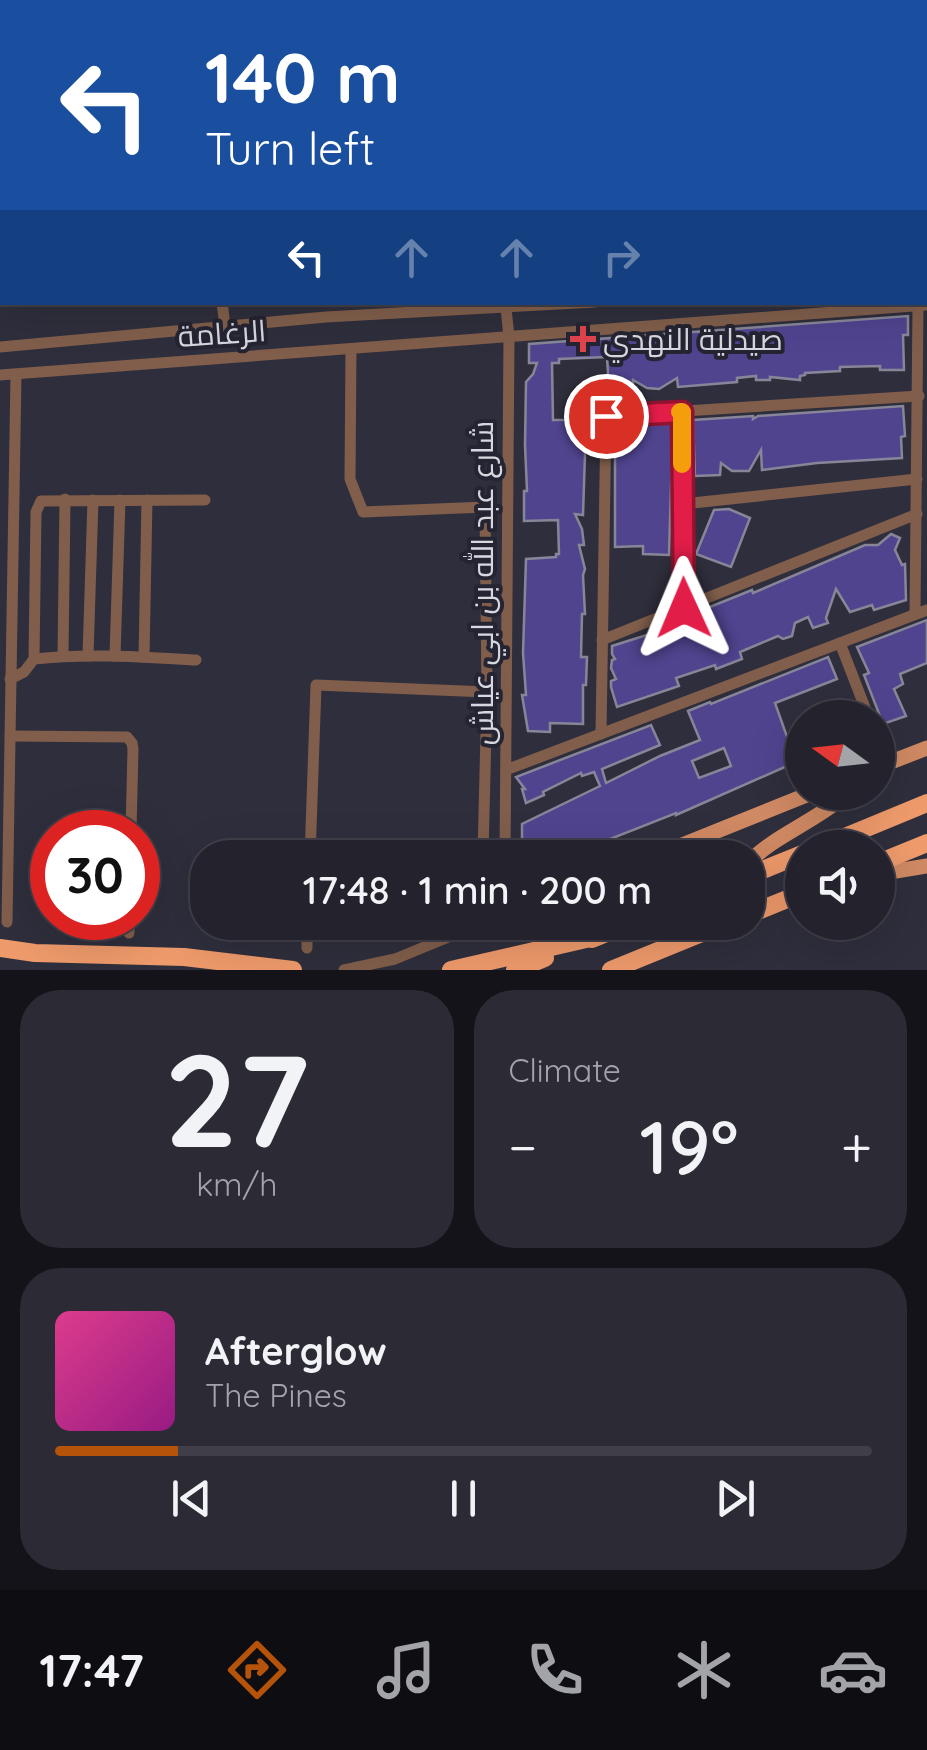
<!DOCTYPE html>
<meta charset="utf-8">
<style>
body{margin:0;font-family:Quicksand,Cairo,sans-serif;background:#2b2a35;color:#f1f3f6;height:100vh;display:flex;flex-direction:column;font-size:38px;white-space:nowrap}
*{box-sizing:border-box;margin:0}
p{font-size:32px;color:#a3a4aa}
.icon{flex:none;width:55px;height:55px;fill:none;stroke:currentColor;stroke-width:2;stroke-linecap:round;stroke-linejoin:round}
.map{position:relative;height:970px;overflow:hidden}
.panel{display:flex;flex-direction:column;gap:20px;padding:20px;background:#131319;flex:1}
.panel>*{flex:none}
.banner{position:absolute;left:0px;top:0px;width:928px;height:305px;box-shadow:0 10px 40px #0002,0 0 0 2px #403f49;background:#1a4fa0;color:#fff;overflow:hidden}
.needle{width:65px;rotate:285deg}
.fabs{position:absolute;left:785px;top:700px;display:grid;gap:20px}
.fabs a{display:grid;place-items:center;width:110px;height:110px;border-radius:50%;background:#23222d;box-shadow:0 10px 40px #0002,0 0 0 2px #403f49;font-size:50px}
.speed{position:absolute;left:30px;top:810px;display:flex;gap:20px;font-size:50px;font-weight:700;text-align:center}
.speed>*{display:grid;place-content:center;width:130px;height:130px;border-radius:50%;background:#23222d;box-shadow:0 10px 40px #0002,0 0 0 2px #403f49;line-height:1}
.speed .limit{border:15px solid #d22;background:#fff;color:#111}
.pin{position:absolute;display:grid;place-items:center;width:85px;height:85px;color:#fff;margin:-42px;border:5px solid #fff;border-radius:50%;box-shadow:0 2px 10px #0007}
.me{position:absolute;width:110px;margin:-55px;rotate:359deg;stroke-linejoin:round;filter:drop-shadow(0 0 8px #0008)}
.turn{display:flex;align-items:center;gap:35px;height:210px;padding:0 40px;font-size:45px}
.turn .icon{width:130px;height:130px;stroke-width:2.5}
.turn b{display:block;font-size:70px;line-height:85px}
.lanes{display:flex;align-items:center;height:95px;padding:0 40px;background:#0003;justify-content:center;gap:50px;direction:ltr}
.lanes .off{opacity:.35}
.big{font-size:75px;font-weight:600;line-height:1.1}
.panel .tile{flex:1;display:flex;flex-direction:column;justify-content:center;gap:15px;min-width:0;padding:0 35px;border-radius:40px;background:#2b2a35}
.panel .dial{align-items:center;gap:0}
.dial b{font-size:130px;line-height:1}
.song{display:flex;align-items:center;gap:30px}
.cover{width:120px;height:120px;border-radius:15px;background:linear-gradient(135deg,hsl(330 70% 55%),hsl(310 70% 35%))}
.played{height:10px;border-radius:5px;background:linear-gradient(90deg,#b45309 15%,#403f49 15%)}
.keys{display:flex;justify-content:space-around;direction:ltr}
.heat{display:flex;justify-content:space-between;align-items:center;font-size:55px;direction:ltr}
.panel .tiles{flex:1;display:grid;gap:20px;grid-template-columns:1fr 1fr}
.tile:last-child{grid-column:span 2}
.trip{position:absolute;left:190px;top:840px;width:575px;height:100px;border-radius:40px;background:#23222d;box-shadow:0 10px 40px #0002,0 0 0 2px #403f49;font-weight:600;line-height:100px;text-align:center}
.menu{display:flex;height:160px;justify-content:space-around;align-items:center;background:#0e0e12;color:#a3a4aa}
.menu .icon{width:70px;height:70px}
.menu .active{color:#b45309}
.menu b{font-size:45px;color:#f1f3f6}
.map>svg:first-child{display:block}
.building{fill:#50448f;stroke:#878698;stroke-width:2.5;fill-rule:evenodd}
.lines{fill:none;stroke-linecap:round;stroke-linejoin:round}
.minor{stroke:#805e4b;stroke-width:11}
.major{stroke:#cf8963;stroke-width:15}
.highway{stroke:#ee9a6b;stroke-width:18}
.route-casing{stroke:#92132f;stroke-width:25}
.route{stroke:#e11d48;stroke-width:18}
.slow{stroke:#f59e0b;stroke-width:18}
.health-dot{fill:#e0444e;stroke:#252432;stroke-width:4}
.labels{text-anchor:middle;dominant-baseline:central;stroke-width:8;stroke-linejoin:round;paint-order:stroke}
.street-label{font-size:30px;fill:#d7d7e0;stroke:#252432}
.poi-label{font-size:30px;fill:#d7d7e0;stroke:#252432;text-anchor:start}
</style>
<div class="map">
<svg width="927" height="970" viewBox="0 0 927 970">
<rect width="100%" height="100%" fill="#2f2e3c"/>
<g class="building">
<polygon points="908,316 908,335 903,335 904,370 880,370 880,366 840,367 840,371 805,373 805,375 800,376 800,380 770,377 770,380 756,380 756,376 737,378 737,382 678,387 677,378 659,389 647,388 633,380 633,390 609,390 607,357 559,359 559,363 552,363 553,420 581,420 585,454 583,515 575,514 582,529 584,545 579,545 585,569 583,575 585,614 582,614 581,657 587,657 586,685 583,685 583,724 550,723 550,732 528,731 522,695 526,695 523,653 526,559 556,557 556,554 559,554 558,520 524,521 524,491 527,491 525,445 526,382 533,374 537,363 529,363 529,344"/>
<polygon points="903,406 905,436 901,437 902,458 817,463 762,470 761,450 749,471 732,471 721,463 720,475 695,476 693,420 753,416 753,419 758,416"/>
<polygon points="673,421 669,555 643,554 643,546 615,547 615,425"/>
<polygon points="729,509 750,518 731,567 696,554 714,510"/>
<polygon points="891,534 900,538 895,550 902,565 905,564 906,600 874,610 872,605 850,612 836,589 826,618 828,623 813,628 808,617 795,623 792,636 783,639 778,636 740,652 742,659 716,669 715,665 676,678 679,686 617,707 611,687 611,681 616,679 611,668 612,660 615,659 612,654 612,646 666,629 665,626 695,613 752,590 753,593 865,545 878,545"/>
<polygon points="927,620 927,663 900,674 903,684 894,689 906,716 883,724 864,675 869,673 857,647"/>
<path d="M828 657 837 679 775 703 796 762 676 815V813L562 858H522V824L600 786 594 772 582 776 581 773 543 792 544 795 526 803 522 789H525L516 777 651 725 660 745 602 769 606 783 660 756 700 740 688 711 710 702 711 704ZM724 748 731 766 699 778 692 761Z"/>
</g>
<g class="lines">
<g class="minor">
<polyline points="616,0 621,2"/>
<polyline points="871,0 872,2"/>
<polyline points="331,1 348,0"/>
<polyline points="31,2 65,0"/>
<polyline points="589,2 589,0"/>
<polyline points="655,2 656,0"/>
<polyline points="0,4 2,4"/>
<polyline points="925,58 927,58"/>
<polyline points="925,155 927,155"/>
<polyline points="0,227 2,225"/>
<polyline points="0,239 2,245"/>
<polyline points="0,258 2,261"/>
<polyline points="925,278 927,277"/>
<polyline points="222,302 225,326"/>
<polyline points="0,347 326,317 595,302"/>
<polyline points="351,349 350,479 363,512 485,507 487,692 483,854 466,858"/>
<polyline points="0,375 927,305"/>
<polyline points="682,412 684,607"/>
<polyline points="683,504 917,479"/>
<polyline points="915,614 918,305"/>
<polyline points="602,640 917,514"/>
<polyline points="840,643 869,718"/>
<polyline points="63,656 65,499"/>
<polyline points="88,656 93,500"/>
<polyline points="115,656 120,500"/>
<polyline points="144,657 147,500"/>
<polyline points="34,659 36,512 41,501 205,500"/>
<path d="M10 679 24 672 34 659C88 653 142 657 196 660"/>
<polyline points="601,734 606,416 919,396"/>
<polyline points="10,736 127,737 132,743 133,749 131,832"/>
<polyline points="878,739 887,764"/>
<polyline points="506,770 927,610"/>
<polyline points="310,858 316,685 487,692"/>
<polyline points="505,858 509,337 506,308"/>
<polyline points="7,922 16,374"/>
<polyline points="129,933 129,918"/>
<polyline points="307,948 307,922"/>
<polyline points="344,970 395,959 485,922"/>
</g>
<g class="major">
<polyline points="878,767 927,748"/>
<polyline points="650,858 814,792"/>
<path d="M748 863C776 834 818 821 848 792"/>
<polyline points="878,874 927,866"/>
</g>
<g class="highway">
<polyline points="818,848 927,803"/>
<polyline points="878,863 927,843"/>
<polyline points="748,876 802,854"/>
<polyline points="748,915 802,893"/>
<polyline points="592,939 633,922"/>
<polyline points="0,948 35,953 184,957 293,970"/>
<polyline points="451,970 599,936"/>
<polyline points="515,970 545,958"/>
<polyline points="611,970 729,922"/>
</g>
</g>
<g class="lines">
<g class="route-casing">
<polyline id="route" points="606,416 682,412 684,608"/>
</g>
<use href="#route" class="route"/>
<polyline class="slow" points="680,412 682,412 682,464"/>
</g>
<path class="health-dot" d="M578 324h10v10h10v10h-10v10h-10v-10h-10v-10h10z"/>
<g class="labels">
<g class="street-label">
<text transform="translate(222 333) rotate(-4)">الرغامة</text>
<text transform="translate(482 583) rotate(-90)">شارع عبد الله بن ابي عياش</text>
</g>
<g class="poi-label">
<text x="603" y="339">صيدلية النهدي</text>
</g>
</g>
</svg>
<div class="fabs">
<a><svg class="needle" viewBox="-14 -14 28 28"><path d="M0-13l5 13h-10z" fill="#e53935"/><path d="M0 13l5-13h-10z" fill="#a3a4aa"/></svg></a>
<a><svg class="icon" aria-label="sound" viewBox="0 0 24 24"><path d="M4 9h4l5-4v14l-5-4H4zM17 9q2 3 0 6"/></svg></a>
</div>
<div class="speed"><div class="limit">30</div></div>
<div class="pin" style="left:606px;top:416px;background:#d93025"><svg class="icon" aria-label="arrive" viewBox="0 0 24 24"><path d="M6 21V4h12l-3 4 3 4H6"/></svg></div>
<svg class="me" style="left:684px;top:608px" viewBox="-20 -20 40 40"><path d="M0-17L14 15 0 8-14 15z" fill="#e11d48" stroke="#fff" stroke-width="4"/></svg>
<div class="trip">17:48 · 1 min · 200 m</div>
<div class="banner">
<div class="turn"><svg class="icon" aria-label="left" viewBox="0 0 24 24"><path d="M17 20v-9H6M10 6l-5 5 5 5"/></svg><div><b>140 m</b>Turn left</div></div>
<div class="lanes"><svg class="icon" aria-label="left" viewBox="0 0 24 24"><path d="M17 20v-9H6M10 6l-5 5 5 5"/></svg><svg class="icon off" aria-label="ahead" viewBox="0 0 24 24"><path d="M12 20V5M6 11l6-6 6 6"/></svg><svg class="icon off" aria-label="ahead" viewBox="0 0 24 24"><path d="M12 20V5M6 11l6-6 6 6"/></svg><svg class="icon off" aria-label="right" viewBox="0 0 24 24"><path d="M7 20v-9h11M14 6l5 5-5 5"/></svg></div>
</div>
</div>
<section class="panel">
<div class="tiles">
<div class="tile dial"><b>27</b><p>km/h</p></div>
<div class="tile"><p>Climate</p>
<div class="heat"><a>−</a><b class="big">19°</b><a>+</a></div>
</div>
<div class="tile">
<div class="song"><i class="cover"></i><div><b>Afterglow</b><p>The Pines</p></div></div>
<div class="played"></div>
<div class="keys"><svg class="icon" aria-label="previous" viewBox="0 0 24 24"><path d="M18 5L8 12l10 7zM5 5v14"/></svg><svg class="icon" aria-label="pause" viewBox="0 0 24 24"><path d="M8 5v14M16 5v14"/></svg><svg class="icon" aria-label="next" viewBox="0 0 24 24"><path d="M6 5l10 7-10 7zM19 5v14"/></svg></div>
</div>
</div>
</section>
<nav class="menu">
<b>17:47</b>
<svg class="icon active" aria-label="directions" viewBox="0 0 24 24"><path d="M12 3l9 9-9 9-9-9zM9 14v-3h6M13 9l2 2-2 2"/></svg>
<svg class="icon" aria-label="music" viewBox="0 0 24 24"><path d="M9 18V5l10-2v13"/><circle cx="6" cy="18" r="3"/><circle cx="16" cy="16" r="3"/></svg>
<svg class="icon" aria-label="phone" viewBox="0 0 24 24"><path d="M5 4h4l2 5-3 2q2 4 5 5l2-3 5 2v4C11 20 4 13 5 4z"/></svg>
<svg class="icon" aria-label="climate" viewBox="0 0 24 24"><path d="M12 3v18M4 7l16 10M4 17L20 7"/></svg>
<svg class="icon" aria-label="car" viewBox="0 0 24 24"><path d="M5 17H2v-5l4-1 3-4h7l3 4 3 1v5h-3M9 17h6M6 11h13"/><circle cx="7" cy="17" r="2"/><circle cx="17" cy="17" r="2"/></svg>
</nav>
